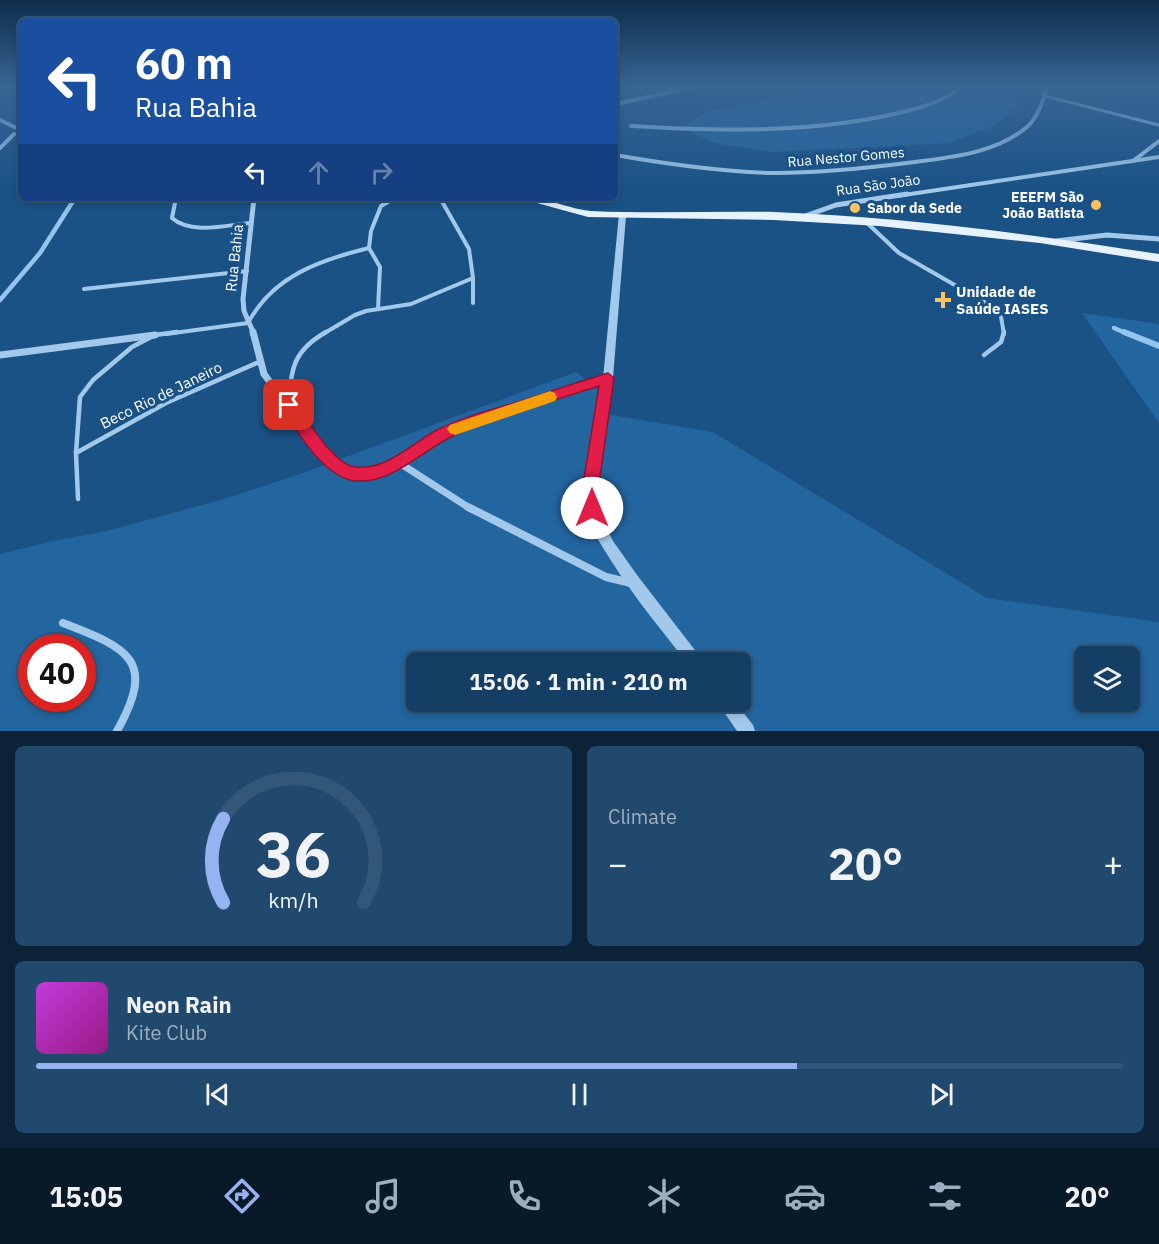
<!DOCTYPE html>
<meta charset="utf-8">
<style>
body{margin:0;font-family:"IBM Plex Sans",sans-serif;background:#21496d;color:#f1f3f6;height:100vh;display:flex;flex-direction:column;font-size:22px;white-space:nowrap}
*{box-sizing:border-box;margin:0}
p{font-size:20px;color:#9daebf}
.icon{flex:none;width:33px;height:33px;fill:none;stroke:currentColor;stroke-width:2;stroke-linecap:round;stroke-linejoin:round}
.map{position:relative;height:731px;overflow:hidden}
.drawer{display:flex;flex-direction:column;gap:15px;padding:15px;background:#0b2237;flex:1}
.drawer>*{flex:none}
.hud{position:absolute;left:18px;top:18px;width:600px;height:183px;border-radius:9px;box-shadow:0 3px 9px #0003,0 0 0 2px #335778;background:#1a4fa0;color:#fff;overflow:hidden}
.controls{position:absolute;left:1074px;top:646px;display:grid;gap:12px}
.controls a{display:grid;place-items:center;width:66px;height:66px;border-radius:9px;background:#143e64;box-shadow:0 3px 9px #0003,0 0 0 2px #335778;font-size:30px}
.speed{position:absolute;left:18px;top:634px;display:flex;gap:12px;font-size:30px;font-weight:700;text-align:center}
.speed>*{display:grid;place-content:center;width:78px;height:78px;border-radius:50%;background:#143e64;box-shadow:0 3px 9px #0003,0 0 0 2px #335778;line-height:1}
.speed .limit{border:9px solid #d22;background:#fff;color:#111}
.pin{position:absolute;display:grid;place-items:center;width:51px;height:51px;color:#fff;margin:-26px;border-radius:12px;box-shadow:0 3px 9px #0006}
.me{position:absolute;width:66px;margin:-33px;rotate:0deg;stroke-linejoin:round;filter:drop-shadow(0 0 4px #0008)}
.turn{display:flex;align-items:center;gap:21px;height:126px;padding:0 18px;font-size:27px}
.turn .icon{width:78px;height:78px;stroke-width:2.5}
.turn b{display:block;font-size:42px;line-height:51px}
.lanes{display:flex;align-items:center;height:57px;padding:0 18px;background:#0003;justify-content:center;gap:30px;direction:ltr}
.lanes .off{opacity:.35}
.big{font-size:45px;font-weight:700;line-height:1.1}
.drawer .card{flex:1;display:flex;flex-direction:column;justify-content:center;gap:9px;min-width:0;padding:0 21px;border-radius:9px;background:#21496d}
.drawer .dial{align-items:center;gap:0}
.dial svg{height:156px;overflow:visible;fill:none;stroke:#335778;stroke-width:7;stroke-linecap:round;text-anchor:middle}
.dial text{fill:#f1f3f6;stroke:none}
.song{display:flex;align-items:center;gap:18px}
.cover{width:72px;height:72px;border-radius:9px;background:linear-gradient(135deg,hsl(290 70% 55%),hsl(310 70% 35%))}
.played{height:6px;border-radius:3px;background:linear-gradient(90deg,#95b2f1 70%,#335778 70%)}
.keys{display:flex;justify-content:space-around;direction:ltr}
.heat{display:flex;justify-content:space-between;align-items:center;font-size:33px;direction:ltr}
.drawer .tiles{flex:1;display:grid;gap:15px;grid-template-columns:1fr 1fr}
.card:last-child{grid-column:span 2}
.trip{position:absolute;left:406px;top:652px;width:345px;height:60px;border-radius:9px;background:#143e64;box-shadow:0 3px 9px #0003,0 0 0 2px #335778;font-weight:700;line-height:60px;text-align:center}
.dock{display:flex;height:96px;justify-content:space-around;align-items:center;background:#081928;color:#9daebf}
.dock .icon{width:42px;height:42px}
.dock .current{color:#95b2f1}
.dock b{font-size:27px;color:#f1f3f6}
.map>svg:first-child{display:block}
.green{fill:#23659f;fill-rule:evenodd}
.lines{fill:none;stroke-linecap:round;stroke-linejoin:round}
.stream-far2{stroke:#94c5ee;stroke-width:4}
.stream-far1{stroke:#94c5ee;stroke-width:4.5}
.stream{stroke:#94c5ee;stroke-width:6}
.service-far2{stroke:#a2c9ec;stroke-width:3}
.service-far1{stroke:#a2c9ec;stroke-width:4}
.service{stroke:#a2c9ec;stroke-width:4.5}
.minor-far3{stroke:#a2c9ec;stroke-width:4}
.minor-far2{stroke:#a2c9ec;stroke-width:5}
.minor-far1{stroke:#a2c9ec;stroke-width:7}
.minor{stroke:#a2c9ec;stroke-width:8}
.tertiary{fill:#a2c9ec;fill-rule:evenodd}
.primary{fill:#e7f2ff;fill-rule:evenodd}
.route{fill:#e11d48;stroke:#92132f;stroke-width:1.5}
.slow{fill:#f59e0b}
.poi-dot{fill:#fec35e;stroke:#1a5286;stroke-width:2}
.labels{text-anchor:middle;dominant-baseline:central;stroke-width:6;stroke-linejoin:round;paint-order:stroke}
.far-street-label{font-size:14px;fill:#fff;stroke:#1a5286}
.far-poi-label{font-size:14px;font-weight:bold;fill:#fff;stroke:#1a5286;text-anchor:end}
.street-label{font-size:15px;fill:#fff;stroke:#1a5286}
.poi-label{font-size:15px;font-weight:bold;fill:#fff;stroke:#1a5286;text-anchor:start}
</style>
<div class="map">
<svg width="1159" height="731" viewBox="0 0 1159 731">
<rect width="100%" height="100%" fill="#1a5286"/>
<g class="green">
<polygon points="830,87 1022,87 1017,107 996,125 948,143 772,152 714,143 682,128 705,112"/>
<polygon points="1082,313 1159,324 1159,423"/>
<path d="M576 372 602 392 600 413 713 432 987 598 1159 622V731H0V554L49 542 107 531 224 499 300 474ZM32 648H82V699H32ZM1084 657H1130V702H1084ZM417 663H741V702H417Z"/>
</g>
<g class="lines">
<g class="stream-far2">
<polyline points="0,120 21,130"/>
<path d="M631 126C716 131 801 133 885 116 912 110 939 105 961 87"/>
</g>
<g class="stream-far1">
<polyline points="0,300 40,253 75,198"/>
<polyline points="1114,328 1128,334"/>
</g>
<polyline class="stream" points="1124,332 1159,346"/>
<polyline class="service-far2" points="1045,96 1159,125"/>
<g class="service-far1">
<path d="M176 198 172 218C191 235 227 225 250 223"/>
<polyline points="440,198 469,249 473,278 473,303"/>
<polyline points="866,222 899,253 1000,311 1004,334"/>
<polyline points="84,289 247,271"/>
<polyline points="378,309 380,267 369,248 371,231 381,206 395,198"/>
<path d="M166 334 248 323C273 276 320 260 369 248"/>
<polyline points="323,334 355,315 366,311 411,304 473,278"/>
</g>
<g class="service">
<polyline points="984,355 1001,342 1004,332"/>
<path d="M289 405C291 368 293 351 326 332"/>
<polyline points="76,453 166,403 259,362"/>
<polyline points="78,499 76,453 80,397 93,380 132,347 155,335 177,332"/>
</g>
<g class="minor-far3">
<polyline points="615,104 693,87"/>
<polyline points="0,148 14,134"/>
<path d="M615 155C667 164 720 172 774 173 821 173 868 168 915 162 953 157 996 153 1027 127 1038 117 1043 101 1047 87"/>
<polyline points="1133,161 1159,141"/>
<polyline points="897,196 1159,157"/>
</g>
<g class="minor-far2">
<polyline points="805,216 836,205 907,194"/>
<polyline points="1056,241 1107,235 1159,239"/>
<polyline points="254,334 244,311 243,299 254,198"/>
</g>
<g class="minor-far1">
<polyline points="253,332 264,374 323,453 340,469 355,474 373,473 391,466 442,435 471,422 608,378"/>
<polyline points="0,355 155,335"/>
<polyline points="398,462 471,509"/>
</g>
<g class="minor">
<polyline points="468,507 606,577 631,583"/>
<path d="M63 623C128 648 157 660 117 731"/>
</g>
<g class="tertiary">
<path d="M619 214H625L626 216 613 378 596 491 602 519 613 541 637 575 701 658 704 663H687C661 629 633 596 610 559 602 546 593 533 589 518 586 509 585 500 584 491L603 378Z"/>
<polygon points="717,702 735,702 753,725 755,731 737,731"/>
</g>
<path class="primary" d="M524 198C551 198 568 209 591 211 652 214 713 211 774 212 903 217 1031 234 1159 254V262L1040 243 879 226 774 220 588 217 526 200Z"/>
</g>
<linearGradient id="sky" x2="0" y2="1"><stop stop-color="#0e2d4a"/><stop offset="0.46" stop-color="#386695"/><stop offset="1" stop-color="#386695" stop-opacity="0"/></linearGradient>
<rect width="1159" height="189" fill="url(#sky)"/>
<path class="route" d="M608 373 614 378 598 491 600 508 598 513 592 516 586 513 582 491 599 386C552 402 490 416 447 439 419 454 391 483 357 481 325 479 296 431 282 405L284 401H294C307 419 333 464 355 467 386 471 412 443 437 430 461 418 486 411 511 404 543 394 575 383 608 373Z"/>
<polygon class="slow" points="550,391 555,393 557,397 555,401 455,435 450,433 447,429 450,425"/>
<g class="poi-dot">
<circle cx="1096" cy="205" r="6"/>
<circle cx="855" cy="208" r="6"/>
<path d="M940 291h6v6h6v6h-6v6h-6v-6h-6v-6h6z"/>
</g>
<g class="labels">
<g class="far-street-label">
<text transform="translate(846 157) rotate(-5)">Rua Nestor Gomes</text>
<text transform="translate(878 185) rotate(-8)">Rua São João</text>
</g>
<g class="far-poi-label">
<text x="1084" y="197">EEEFM São<tspan x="1084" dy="16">João Batista</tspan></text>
<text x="867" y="208" text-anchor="start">Sabor da Sede</text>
</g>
<g class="street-label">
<text transform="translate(234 258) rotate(-84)">Rua Bahia</text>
<text transform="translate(161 395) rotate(-26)">Beco Rio de Janeiro</text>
</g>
<g class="poi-label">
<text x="956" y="291">Unidade de<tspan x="956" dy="17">Saúde IASES</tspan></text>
</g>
</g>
</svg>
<div class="controls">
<a><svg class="icon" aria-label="layers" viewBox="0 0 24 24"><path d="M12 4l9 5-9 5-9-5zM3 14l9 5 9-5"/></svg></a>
</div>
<div class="speed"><div class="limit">40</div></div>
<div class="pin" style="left:289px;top:405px;background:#d93025"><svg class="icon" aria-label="arrive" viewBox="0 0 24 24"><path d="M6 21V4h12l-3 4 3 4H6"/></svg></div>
<svg class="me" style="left:592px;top:508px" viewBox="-20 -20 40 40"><circle r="19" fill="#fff"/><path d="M0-13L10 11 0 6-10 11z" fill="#e11d48"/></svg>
<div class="trip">15:06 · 1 min · 210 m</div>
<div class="hud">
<div class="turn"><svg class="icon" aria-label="left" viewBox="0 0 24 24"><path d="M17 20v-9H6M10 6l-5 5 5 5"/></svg><div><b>60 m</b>Rua Bahia</div></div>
<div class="lanes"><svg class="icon" aria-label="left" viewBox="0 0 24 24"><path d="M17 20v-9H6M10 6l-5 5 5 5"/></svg><svg class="icon off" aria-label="ahead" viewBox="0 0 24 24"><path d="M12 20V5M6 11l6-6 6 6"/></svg><svg class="icon off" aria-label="right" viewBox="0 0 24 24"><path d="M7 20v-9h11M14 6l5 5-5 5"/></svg></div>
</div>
</div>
<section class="drawer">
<div class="tiles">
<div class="card dial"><svg viewBox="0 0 100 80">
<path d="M14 69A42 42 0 1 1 86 69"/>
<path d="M14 69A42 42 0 0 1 14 26" stroke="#95b2f1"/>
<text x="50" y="56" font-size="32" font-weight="700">36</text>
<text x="50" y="72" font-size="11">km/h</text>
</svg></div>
<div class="card"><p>Climate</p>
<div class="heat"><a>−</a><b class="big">20°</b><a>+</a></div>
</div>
<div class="card">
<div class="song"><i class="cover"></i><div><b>Neon Rain</b><p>Kite Club</p></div></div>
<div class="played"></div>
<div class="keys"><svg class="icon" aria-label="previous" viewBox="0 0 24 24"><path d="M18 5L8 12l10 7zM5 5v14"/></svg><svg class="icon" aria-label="pause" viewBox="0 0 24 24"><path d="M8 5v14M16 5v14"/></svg><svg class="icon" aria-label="next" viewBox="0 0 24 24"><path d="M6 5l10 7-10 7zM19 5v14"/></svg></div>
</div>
</div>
</section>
<nav class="dock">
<b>15:05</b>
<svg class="icon current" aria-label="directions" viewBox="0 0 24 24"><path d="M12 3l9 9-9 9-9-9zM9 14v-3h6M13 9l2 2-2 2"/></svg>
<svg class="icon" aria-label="music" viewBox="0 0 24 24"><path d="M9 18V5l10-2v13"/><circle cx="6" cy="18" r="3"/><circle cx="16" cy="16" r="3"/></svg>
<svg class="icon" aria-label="phone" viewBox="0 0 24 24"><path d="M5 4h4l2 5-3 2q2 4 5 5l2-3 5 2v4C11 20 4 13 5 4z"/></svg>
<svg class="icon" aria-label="climate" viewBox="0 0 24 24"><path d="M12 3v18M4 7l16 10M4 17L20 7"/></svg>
<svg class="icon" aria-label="car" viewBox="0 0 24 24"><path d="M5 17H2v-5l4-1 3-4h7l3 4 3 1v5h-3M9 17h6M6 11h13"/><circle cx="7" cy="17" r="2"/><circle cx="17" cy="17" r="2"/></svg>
<svg class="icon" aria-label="filters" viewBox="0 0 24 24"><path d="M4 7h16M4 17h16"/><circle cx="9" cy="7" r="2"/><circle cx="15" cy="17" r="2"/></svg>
<b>20°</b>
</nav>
